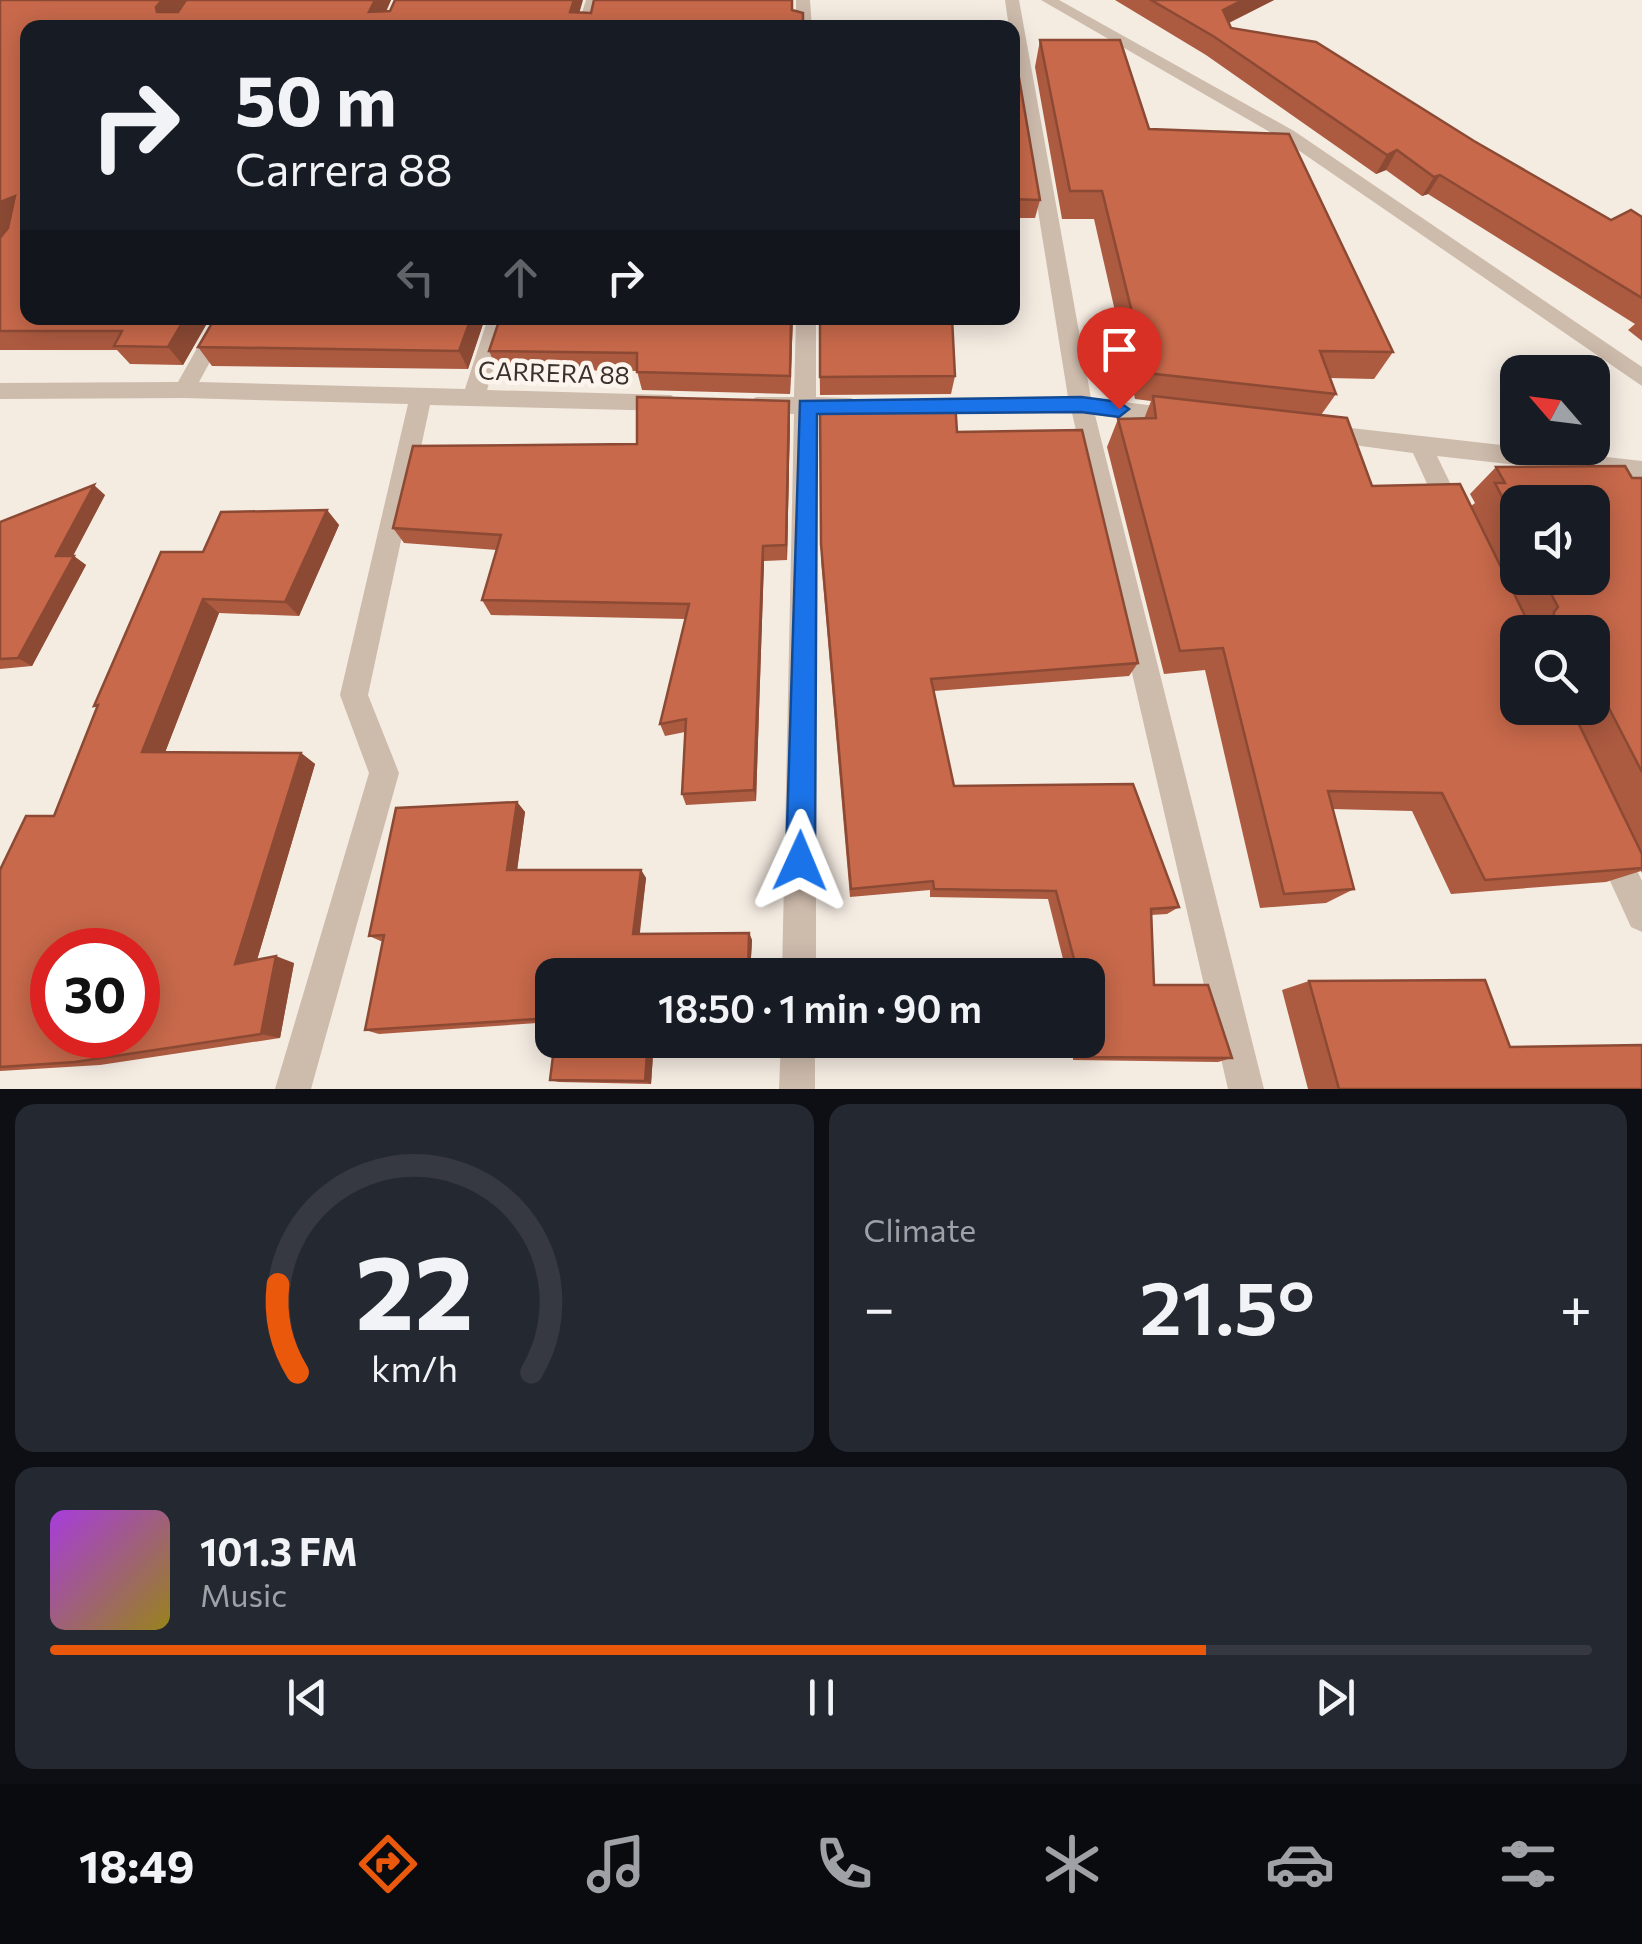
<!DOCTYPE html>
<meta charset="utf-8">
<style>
body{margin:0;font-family:Commissioner,sans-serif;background:#242831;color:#f1f3f6;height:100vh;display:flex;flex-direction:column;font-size:38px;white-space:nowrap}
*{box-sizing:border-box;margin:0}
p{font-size:32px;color:#9ea1a6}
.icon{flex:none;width:55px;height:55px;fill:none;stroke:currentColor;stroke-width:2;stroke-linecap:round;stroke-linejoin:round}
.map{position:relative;height:1089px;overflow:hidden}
.sheet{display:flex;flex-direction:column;gap:15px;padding:15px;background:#0d0f14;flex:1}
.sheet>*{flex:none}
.banner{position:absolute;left:20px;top:20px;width:1000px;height:305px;border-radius:20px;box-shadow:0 5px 25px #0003;background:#171b24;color:#f1f3f6;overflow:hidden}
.needle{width:65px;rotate:298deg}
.tools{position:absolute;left:1500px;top:355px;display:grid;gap:20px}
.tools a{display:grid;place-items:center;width:110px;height:110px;border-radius:20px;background:#171b24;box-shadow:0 5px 25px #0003;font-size:50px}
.speed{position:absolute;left:30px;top:928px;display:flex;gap:20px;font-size:50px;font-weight:700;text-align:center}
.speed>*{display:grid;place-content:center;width:130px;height:130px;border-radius:50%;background:#171b24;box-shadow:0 5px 25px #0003;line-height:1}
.speed .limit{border:15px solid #d22;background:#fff;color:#111}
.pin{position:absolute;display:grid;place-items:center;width:85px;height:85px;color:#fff;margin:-102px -42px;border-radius:50% 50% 50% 0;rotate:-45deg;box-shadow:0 0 10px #0007}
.pin .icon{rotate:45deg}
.me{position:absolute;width:110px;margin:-55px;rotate:1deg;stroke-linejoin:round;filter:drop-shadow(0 0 8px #0008)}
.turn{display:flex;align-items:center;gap:35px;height:210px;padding:0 50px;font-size:45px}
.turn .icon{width:130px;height:130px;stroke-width:2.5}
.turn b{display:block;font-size:70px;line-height:85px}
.lanes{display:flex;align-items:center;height:95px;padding:0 50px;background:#0003;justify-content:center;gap:50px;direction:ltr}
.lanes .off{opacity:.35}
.big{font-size:75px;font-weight:600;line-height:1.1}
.sheet .tile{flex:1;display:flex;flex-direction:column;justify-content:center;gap:15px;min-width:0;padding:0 35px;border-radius:20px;background:#242831}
.sheet .dial{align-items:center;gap:0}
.dial svg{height:260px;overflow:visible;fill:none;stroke:#363941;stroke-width:7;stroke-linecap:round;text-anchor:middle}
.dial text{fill:#f1f3f6;stroke:none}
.song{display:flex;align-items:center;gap:30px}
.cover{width:120px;height:120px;border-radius:15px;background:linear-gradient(135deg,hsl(280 70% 55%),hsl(50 70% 35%))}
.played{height:10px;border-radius:5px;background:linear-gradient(90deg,#ea580c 75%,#363941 75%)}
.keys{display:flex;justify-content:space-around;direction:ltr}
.heat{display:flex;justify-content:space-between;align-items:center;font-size:55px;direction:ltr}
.sheet .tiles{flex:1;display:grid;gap:15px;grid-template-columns:1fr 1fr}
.tile:last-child{grid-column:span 2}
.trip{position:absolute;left:535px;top:958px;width:570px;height:100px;border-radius:20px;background:#171b24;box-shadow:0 5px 25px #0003;font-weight:600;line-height:100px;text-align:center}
.menu{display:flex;height:160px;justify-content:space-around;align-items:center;background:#090b0e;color:#9ea1a6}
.menu .icon{width:70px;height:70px}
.menu .current{color:#ea580c}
.menu b{font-size:45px;color:#f1f3f6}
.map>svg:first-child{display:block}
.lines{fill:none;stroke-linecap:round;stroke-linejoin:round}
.minor{fill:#cdbbac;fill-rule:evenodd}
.wall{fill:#ac5a40;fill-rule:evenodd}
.shaded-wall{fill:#8c4a34}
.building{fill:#c8694b;stroke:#8c4a34;stroke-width:2.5;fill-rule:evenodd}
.route{fill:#1a73e8;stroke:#114b97;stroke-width:2.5}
.labels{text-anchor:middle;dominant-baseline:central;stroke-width:9;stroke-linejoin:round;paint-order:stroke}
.street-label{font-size:25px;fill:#3b302b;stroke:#fbf5ee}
</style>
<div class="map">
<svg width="1642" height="1089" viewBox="0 0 1642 1089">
<rect width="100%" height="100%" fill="#f4ebe1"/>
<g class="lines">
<g class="minor">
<polygon points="586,0 600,0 592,28 577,28"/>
<polygon points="796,0 810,0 812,28 796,28"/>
<polygon points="1005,0 1019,0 1091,398 1180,409 1191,417 1180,425 1095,415 1264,1089 1228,1089 1072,413 921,414 910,406 921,398 1068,397 1012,49 1012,28 1009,28"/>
<polygon points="1041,0 1059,0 1294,131 1642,367 1642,386 1282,139"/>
<polygon points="214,318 234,318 199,382 465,389 488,318 508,318 487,390 671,395 682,403 671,411 430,405 368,695 399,773 311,1089 275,1089 369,773 340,695 408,404 184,398 0,399 0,383 178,382"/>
<polygon points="796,318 816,318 816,397 851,398 862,406 851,414 816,414 816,975 782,975 794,414 756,413 745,405 756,397 794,397"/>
<polygon points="1324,425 1642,461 1642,479 1437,456 1466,516 1463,523 1445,523 1413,453 1316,440 1313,434 1316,428"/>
<polygon points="1610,833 1621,837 1642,881 1642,932 1631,927 1595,848 1599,837"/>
<polygon points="781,1040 815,1040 815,1089 779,1089"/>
</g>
</g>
<g class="wall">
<polygon points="0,0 185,0 177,12 186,0 391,0 386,12 591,13 792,0 28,318 210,318 183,365 130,364 117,350 0,350"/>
<polygon points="1115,0 1274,0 1229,23 1231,28 1474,141 1611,220 1642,217 1642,341 1628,330 1635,324 1428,194 1422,196 1386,170 1376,174 1206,55"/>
<path d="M1040 40 1149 129 1393 352 1374 379 1330 378 1336 394 1321 415 1372 486 1471 506 1475 503 1470 494 1496 467 1642 478V873L1641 871 1606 882 1451 894 1412 811 1332 809 1354 889 1326 903 1260 908 1205 670 1164 674 1107 447 1118 419H1144L1151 401 1135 399 1094 219H1062L1035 67ZM1518 502 1592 578H1518ZM1518 632H1592V708H1518Z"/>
<polygon points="1012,49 1040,200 1035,218 1012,218"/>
<polygon points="215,318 485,318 468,369 212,366 198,347"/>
<polygon points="793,318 790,394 642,390 637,371 497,369 489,351"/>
<polygon points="819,318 955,376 951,394 820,395"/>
<polygon points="820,402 957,432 1138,663 1129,676 934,691 954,786 1179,907 1167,914 1151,915 1154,985 1232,1058 1218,1062 1073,1060 1072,1040 1088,1040 1088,975 1067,975 1048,899 930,897 930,890 850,897 821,560"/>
<polygon points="790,419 787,560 764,561 756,801 686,805 682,794 685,732 665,736 660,724 686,619 491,615 482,600 497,550 404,543 393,528 637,444"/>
<polygon points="105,495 73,556 86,565 32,666 0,669 0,522"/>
<polygon points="327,510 339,525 299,616 219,613 165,752 301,753 315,764 257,960 294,963 280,1038 100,1065 0,1071 0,870 54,816 97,708 94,706 203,552"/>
<polygon points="517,802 525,812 517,870 641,870 646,878 639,934 749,933 752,940 750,975 552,975 552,1022 379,1034 365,1030 383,942 369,936"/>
<polygon points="1309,981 1510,1047 1642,1089 1308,1089 1282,990"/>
<polygon points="555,1040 654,1040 651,1084 559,1082 550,1080"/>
</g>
<g class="shaded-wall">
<polygon points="162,0 185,0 167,26 157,12 156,7"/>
<polygon points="375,0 391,0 378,28 369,12"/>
<polygon points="574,0 583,0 575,28 570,12"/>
<polygon points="1243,0 1274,0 1216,29 1223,10"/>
<polygon points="1397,150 1386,170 1376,174 1387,155"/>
<polygon points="1440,175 1428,194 1422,196 1434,177"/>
<polygon points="15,196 28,211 0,242 0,202"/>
<polygon points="185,318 210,318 183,365 168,347"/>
<polygon points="471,318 485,318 468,369 459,351"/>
<polygon points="791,318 793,318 790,394 790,376"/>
<polygon points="789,401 790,419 787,560 786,545"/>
<polygon points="94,485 105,495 68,565 56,556"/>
<polygon points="327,510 339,525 299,616 285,602"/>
<polygon points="763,546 764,561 756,801 754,790"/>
<polygon points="74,556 86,565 32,666 18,658"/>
<polygon points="203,599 219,613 161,763 142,752"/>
<polygon points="301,753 315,764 254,970 235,964"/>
<polygon points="517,802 525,812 516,878 507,870"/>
<polygon points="641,870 646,878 639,941 633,934"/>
<polygon points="749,933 752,940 750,975 748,975"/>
<polygon points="276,956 294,963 280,1038 261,1034"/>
<polygon points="648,1040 654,1040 651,1084 645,1081"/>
</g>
<g class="building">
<polygon points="0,0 162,0 156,7 157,12 178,12 186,0 375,0 369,12 390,11 395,0 574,0 570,12 591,13 594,0 792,0 792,10 803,13 803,26 828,28 28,28 28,318 185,318 168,347 114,346 122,331 0,331 0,238 8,228 15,196 0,202"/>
<polygon points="1151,0 1243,0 1223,10 1231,28 1316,42 1474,141 1611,220 1631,210 1642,217 1642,298 1440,175 1434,177 1397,150 1387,155 1213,36"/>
<polygon points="1040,40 1120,40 1149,129 1289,134 1393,352 1320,351 1336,394 1147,373 1102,191 1070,191"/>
<polygon points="1012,49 1014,49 1040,200 1012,199"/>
<polygon points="215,318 471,318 459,351 198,347"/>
<polygon points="500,318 791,318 790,376 637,372 637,353 489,351"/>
<polygon points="820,318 952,318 955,376 820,377"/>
<polygon points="1153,396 1347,418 1372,486 1460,484 1533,632 1518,632 1518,708 1571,708 1642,854 1642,868 1485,880 1442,793 1328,791 1354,889 1284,894 1223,648 1180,651 1118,419 1156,418"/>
<polygon points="637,397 789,401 786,545 763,546 754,790 682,794 686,719 660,724 689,604 482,600 501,535 393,528 413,446 637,444"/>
<polygon points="955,401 957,432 1082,430 1138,663 931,679 954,786 1133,784 1179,907 1151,909 1154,985 1208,985 1232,1058 1082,1057 1081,1040 1088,1040 1088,975 1076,975 1075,963 1056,891 934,889 933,881 851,889 821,544 820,402"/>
<polygon points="1625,466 1632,478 1642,478 1642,772 1597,685 1592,685 1592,632 1554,632 1554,612 1558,607 1543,578 1592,578 1592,502 1518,502 1518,528 1495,483 1505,483 1496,467"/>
<polygon points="94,485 56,556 74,556 18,658 0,659 0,522"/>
<path d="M327 510 285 602 203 599 142 752 301 753 235 964 276 956 261 1034 75 1062 0 1067V870L26 816H54L98 705 94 706 161 552H203L221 512ZM52 950H138V1035H52Z"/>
<polygon points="517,802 507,870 641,870 633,934 749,933 748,975 552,975 552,1018 365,1030 384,935 369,936 396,808"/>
<polygon points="1485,980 1510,1047 1642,1045 1642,1089 1339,1089 1309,981"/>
<polygon points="555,1040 648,1040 645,1081 550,1080"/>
</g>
<polygon class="route" points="1081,397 1119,402 1129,409 1119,417 1081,412 817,414 815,861 810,871 800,875 791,871 786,861 800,401"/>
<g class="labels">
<g class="street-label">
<text transform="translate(554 372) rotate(2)">CARRERA 88</text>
</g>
</g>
</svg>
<div class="tools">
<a><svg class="needle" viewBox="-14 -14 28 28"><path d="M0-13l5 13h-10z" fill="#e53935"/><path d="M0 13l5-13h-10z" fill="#9ea1a6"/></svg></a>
<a><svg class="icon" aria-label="sound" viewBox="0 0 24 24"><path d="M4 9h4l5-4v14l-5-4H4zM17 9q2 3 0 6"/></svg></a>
<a><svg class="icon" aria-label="search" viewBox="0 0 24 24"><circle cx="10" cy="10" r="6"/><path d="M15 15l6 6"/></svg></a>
</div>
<div class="speed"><div class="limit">30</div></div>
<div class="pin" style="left:1119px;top:409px;background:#d93025"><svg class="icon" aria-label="arrive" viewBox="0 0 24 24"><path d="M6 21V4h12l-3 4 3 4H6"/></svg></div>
<svg class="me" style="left:800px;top:861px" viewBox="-20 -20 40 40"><path d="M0-17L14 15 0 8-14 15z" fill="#1a73e8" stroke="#fff" stroke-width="4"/></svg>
<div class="trip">18:50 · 1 min · 90 m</div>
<div class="banner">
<div class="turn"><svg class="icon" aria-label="right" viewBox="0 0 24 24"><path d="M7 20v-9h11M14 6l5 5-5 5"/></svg><div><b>50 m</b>Carrera 88</div></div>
<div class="lanes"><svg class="icon off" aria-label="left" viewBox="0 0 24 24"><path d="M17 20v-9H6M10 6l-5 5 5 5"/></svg><svg class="icon off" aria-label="ahead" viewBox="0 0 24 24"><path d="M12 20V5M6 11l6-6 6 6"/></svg><svg class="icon" aria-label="right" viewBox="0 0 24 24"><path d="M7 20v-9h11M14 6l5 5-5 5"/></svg></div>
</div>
</div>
<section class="sheet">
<div class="tiles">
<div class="tile dial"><svg viewBox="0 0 100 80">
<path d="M14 69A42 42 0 1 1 86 69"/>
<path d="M14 69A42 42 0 0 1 8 42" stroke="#ea580c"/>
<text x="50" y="56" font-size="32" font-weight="700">22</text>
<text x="50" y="72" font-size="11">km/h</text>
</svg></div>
<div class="tile"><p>Climate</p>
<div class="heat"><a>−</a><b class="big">21.5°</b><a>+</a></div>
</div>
<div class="tile">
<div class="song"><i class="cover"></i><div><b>101.3 FM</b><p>Music</p></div></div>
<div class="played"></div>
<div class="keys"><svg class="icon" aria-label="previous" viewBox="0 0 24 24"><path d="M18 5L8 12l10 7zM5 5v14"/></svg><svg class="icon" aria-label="pause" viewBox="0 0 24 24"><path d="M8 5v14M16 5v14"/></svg><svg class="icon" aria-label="next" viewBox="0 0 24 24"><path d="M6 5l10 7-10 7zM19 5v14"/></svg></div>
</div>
</div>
</section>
<nav class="menu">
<b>18:49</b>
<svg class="icon current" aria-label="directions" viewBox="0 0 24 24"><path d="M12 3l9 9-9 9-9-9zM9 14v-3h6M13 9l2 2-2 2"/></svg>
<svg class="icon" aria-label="music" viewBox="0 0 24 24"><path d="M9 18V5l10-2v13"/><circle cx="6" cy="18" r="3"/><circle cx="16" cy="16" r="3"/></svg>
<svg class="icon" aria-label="phone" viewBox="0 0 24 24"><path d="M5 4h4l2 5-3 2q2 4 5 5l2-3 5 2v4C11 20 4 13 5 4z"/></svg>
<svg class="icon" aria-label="climate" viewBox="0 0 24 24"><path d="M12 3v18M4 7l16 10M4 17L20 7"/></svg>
<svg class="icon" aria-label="car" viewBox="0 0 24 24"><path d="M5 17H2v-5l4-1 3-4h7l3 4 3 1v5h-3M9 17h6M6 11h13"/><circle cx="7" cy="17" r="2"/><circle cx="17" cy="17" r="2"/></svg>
<svg class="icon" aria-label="filters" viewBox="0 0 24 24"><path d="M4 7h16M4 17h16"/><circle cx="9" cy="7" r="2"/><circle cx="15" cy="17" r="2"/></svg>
</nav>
